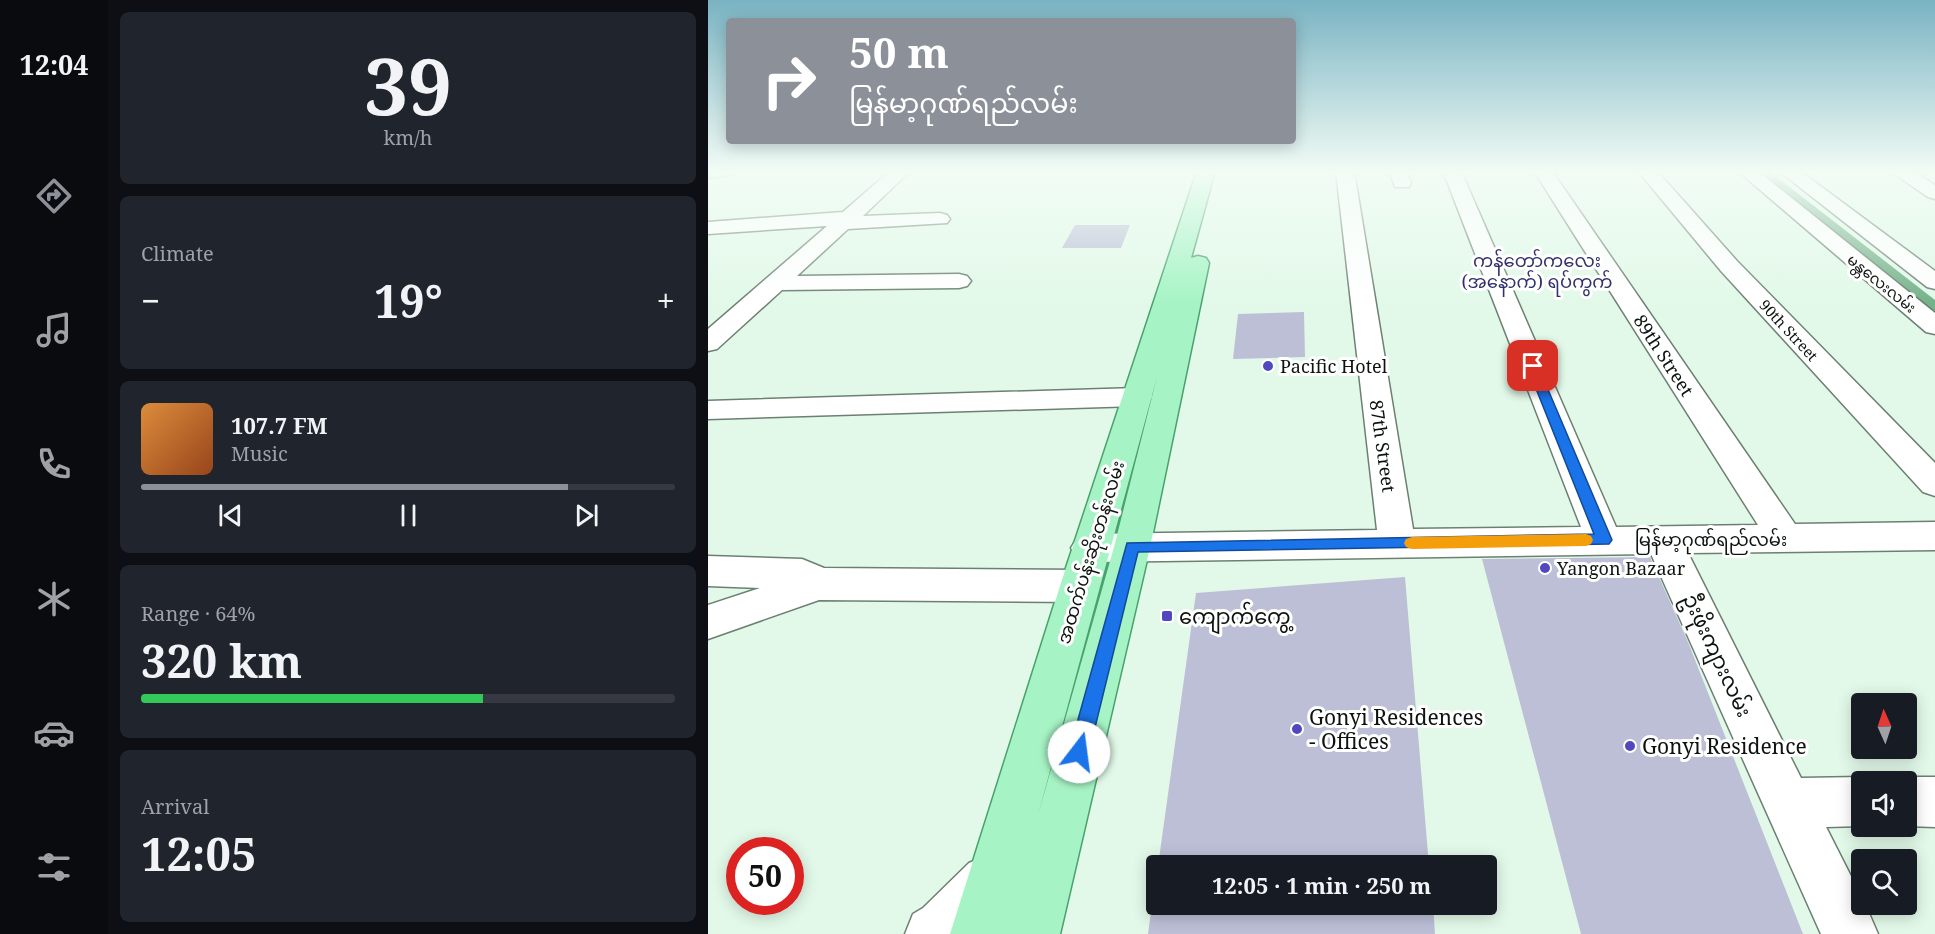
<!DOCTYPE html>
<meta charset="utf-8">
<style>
body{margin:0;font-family:"Noto Serif","Noto Sans Myanmar",serif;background:#20242c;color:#f1f3f6;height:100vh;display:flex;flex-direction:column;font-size:22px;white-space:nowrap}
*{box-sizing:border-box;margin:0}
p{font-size:20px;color:#9ea1a6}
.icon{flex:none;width:33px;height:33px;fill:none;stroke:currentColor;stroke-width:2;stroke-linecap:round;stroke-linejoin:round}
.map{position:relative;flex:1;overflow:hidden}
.panel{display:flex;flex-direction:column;gap:12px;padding:12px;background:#0d0f14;width:600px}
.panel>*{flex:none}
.hud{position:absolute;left:18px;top:18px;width:570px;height:126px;border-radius:6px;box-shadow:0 3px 15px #0003;background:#8c9099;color:#fff;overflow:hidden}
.needle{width:39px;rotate:357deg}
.buttons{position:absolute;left:1143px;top:693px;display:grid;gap:12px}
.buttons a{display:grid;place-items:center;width:66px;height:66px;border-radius:6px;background:#171b24;box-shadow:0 3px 15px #0003;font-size:30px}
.speed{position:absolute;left:18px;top:837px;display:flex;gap:12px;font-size:30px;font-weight:700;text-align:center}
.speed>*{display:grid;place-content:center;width:78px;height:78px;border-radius:50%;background:#171b24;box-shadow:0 3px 15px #0003;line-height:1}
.speed .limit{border:9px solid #d22;background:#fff;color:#111}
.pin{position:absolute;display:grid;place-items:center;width:51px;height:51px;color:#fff;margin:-26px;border-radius:12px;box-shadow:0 3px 9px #0006}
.me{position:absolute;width:66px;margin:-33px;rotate:15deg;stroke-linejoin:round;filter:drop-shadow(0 0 4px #0008)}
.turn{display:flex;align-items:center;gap:21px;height:126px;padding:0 24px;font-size:27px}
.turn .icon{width:78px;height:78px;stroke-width:2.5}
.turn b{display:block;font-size:42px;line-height:51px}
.big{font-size:45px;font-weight:700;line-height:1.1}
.panel .widget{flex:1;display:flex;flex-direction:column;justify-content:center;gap:9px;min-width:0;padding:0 21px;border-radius:9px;background:#20242c}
.panel .dial{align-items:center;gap:0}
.dial b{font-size:78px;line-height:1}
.song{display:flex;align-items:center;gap:18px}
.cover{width:72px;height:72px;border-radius:9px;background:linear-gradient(135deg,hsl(30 70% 55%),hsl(20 70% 35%))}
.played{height:6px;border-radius:3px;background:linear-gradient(90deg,#8c9099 80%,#363941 80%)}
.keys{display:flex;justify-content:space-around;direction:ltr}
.heat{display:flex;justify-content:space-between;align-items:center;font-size:33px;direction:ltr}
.charge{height:9px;border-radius:4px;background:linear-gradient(90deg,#34c759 64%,#363941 0)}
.trip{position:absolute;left:438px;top:855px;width:351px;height:60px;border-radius:6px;background:#171b24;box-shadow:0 3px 15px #0003;font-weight:700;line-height:60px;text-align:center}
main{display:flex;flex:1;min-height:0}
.menu{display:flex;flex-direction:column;width:108px;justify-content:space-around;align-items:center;background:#090b0e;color:#9ea1a6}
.menu .icon{width:42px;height:42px}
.menu .active{color:#8c9099}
.menu b{font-size:27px;color:#f1f3f6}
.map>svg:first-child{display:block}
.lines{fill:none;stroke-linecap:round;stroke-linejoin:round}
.canal{fill:#74b289;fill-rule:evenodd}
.building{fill:#bcbfd6}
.minor-casing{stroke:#6c8072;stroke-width:3}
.major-casing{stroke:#49a16c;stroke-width:3}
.minor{fill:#fff;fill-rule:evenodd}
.major{fill:#a6f4c5;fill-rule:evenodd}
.route{fill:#1a73e8;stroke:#114b97;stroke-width:1.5}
.slow{fill:#f59e0b}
.poi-dot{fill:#5147be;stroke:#fff;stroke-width:2}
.labels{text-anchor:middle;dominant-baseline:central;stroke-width:6;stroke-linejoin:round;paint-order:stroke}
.far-street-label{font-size:15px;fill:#0d140f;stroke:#fff}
.far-quarter-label{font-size:18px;fill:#32316c;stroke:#fff}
.street-label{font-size:18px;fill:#0d140f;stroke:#fff}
.poi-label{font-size:18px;fill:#0d140f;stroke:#fff;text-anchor:start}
.near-poi-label{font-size:21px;fill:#0d140f;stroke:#fff;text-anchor:start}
.near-street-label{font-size:21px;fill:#0d140f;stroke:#fff}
</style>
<main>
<nav class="menu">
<b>12:04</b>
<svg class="icon active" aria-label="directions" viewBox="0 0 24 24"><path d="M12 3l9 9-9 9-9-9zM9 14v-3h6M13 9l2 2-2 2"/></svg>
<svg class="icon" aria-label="music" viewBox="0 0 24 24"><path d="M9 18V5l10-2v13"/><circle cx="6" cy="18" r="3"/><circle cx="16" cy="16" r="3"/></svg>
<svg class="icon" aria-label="phone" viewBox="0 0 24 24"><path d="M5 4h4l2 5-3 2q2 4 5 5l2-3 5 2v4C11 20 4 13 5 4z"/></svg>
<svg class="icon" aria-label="climate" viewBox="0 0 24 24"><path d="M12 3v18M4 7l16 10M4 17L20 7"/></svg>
<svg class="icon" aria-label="car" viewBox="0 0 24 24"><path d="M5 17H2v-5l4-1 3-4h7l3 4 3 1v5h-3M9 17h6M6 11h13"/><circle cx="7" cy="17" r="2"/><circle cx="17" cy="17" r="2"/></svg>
<svg class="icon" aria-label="filters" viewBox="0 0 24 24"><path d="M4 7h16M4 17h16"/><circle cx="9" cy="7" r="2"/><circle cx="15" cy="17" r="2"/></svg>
</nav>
<section class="panel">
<div class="widget dial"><b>39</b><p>km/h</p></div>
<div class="widget"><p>Climate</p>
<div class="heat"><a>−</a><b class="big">19°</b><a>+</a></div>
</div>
<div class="widget">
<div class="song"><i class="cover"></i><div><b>107.7 FM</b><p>Music</p></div></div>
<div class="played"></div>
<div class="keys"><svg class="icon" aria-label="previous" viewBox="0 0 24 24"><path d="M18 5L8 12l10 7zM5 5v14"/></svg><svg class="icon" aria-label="pause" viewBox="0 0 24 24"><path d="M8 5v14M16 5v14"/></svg><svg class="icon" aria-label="next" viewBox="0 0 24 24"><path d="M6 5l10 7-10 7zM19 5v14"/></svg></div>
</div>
<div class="widget"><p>Range · 64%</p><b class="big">320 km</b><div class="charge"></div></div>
<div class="widget"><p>Arrival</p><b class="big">12:05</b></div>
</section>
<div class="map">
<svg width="1227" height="934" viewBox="0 0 1227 934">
<rect width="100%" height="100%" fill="#e2f9e9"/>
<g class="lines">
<polygon class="canal" points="1046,171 1061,171 1227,300 1227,314 1221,313"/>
</g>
<g class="building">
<polygon points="367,225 422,225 413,248 354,248"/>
<polygon points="596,312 597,357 525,359 530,314"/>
<polygon points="942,557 980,642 1095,934 873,934 774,559"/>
<polygon points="697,577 721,866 450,866 488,593"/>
<polygon points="444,904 725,904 727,934 440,934"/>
</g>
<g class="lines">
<g class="minor-casing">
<g id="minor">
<polygon points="182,171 202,171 155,216 232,213 239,215 242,219 239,223 140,229 89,276 251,274 259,276 263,281 259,286 251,288 74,290 9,349 0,351 0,329 119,226 0,234 0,222 135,212"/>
<polygon points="628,171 646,171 705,529 873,527 735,171 753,171 908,527 1050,525 826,171 844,171 1087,524 1227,522 1227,550 980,553 1093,778 1154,777 1164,782 1154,782 1155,826 1118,827 1154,898 1154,904 1157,904 1170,934 1113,934 943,554 382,562 369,558 363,548 369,538 382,534 669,530"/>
<polygon points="681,171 701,171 699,174 703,183 701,187 687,187"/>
<polygon points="930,171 949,171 1029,261 1227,463 1227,496 1215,492 1013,271"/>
<polygon points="1030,171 1050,171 1227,313 1227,334 1218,332"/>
<polygon points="1071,171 1092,171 1227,271 1227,289 1219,287"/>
<polygon points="1182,171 1204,171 1227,185 1227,199 1220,197"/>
<polygon points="429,388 439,391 444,397 439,403 429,406 0,419 0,401"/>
<polygon points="0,556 94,559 116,568 371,570 385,575 390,586 385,597 371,602 111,600 0,639 0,605 52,588 0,586"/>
<polygon points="1198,777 1227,777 1227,827 1197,826 1198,782 1188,782"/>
<polygon points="280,855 299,863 307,882 299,901 268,934 197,934 205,914 215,908 261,863"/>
</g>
</g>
<g class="major-casing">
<g id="major">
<polygon points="0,171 27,171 24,175 0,178"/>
<path d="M489 171H507L483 258 490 256 498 258 501 263 442 547 352 934H242L352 586ZM449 377 406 547 330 815Z"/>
</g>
</g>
<use href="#minor" class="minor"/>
<use href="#major" class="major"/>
</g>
<linearGradient id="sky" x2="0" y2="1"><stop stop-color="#79b3c2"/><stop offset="0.57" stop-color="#f2fcf5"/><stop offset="1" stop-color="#f2fcf5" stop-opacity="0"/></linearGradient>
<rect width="1227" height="302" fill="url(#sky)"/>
<polygon class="route" points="825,363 830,366 904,540 901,544 430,552 381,752 378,759 371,761 364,759 361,752 419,543 886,534 819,366"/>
<polygon class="slow" points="878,534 883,536 885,540 883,544 878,546 704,549 698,547 696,543 698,539 704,537"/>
<g class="poi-dot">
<circle cx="560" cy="366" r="6"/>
<circle cx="837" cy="568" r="6"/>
<rect x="453" y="610" width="12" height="12" rx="3"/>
<circle cx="589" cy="729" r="6"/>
<circle cx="922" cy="746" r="6"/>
</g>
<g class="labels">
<g class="far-street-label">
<text transform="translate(1174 283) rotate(39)">မန္တလေးလမ်း</text>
<text transform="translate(1081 330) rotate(47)">90th Street</text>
</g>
<g class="far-quarter-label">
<text x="829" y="260">ကန်တော်ကလေး<tspan x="829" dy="21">(အနောက်) ရပ်ကွက်</tspan></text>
</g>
<g class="street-label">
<text transform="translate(956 355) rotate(57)">89th Street</text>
<text transform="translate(675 446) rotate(82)">87th Street</text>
<text x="1003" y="539">မြန်မာ့ဂုဏ်ရည်လမ်း</text>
<text transform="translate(382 552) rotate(-73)">အထက်ပန်းဆိုးတန်းလမ်း</text>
</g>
<g class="poi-label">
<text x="572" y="366">Pacific Hotel</text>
<text x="849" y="568">Yangon Bazaar</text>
</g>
<g class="near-poi-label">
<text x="471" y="616">ကျောက်ကွေ့</text>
<text x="601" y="717">Gonyi Residences<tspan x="601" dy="24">- Offices</tspan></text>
<text x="934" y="746">Gonyi Residence</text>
</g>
<g class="near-street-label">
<text transform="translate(1010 655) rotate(65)">ဦးဖိုးကျားလမ်း</text>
</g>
</g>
</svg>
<div class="buttons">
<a><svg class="needle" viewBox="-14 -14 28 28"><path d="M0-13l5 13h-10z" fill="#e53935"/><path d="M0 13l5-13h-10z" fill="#9ea1a6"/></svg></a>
<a><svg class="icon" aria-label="sound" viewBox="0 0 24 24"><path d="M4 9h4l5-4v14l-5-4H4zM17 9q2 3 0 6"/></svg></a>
<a><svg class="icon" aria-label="search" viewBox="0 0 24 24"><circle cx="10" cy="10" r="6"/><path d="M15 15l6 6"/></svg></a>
</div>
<div class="speed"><div class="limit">50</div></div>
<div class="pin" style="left:825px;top:366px;background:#d93025"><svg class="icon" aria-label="arrive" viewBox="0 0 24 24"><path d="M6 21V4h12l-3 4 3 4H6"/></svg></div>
<svg class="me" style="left:371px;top:752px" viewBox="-20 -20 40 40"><circle r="19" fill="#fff"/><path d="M0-13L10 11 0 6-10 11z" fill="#1a73e8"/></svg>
<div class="trip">12:05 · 1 min · 250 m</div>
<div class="hud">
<div class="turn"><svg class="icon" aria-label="right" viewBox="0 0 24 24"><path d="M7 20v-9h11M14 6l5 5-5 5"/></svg><div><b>50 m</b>မြန်မာ့ဂုဏ်ရည်လမ်း</div></div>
</div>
</div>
</main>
